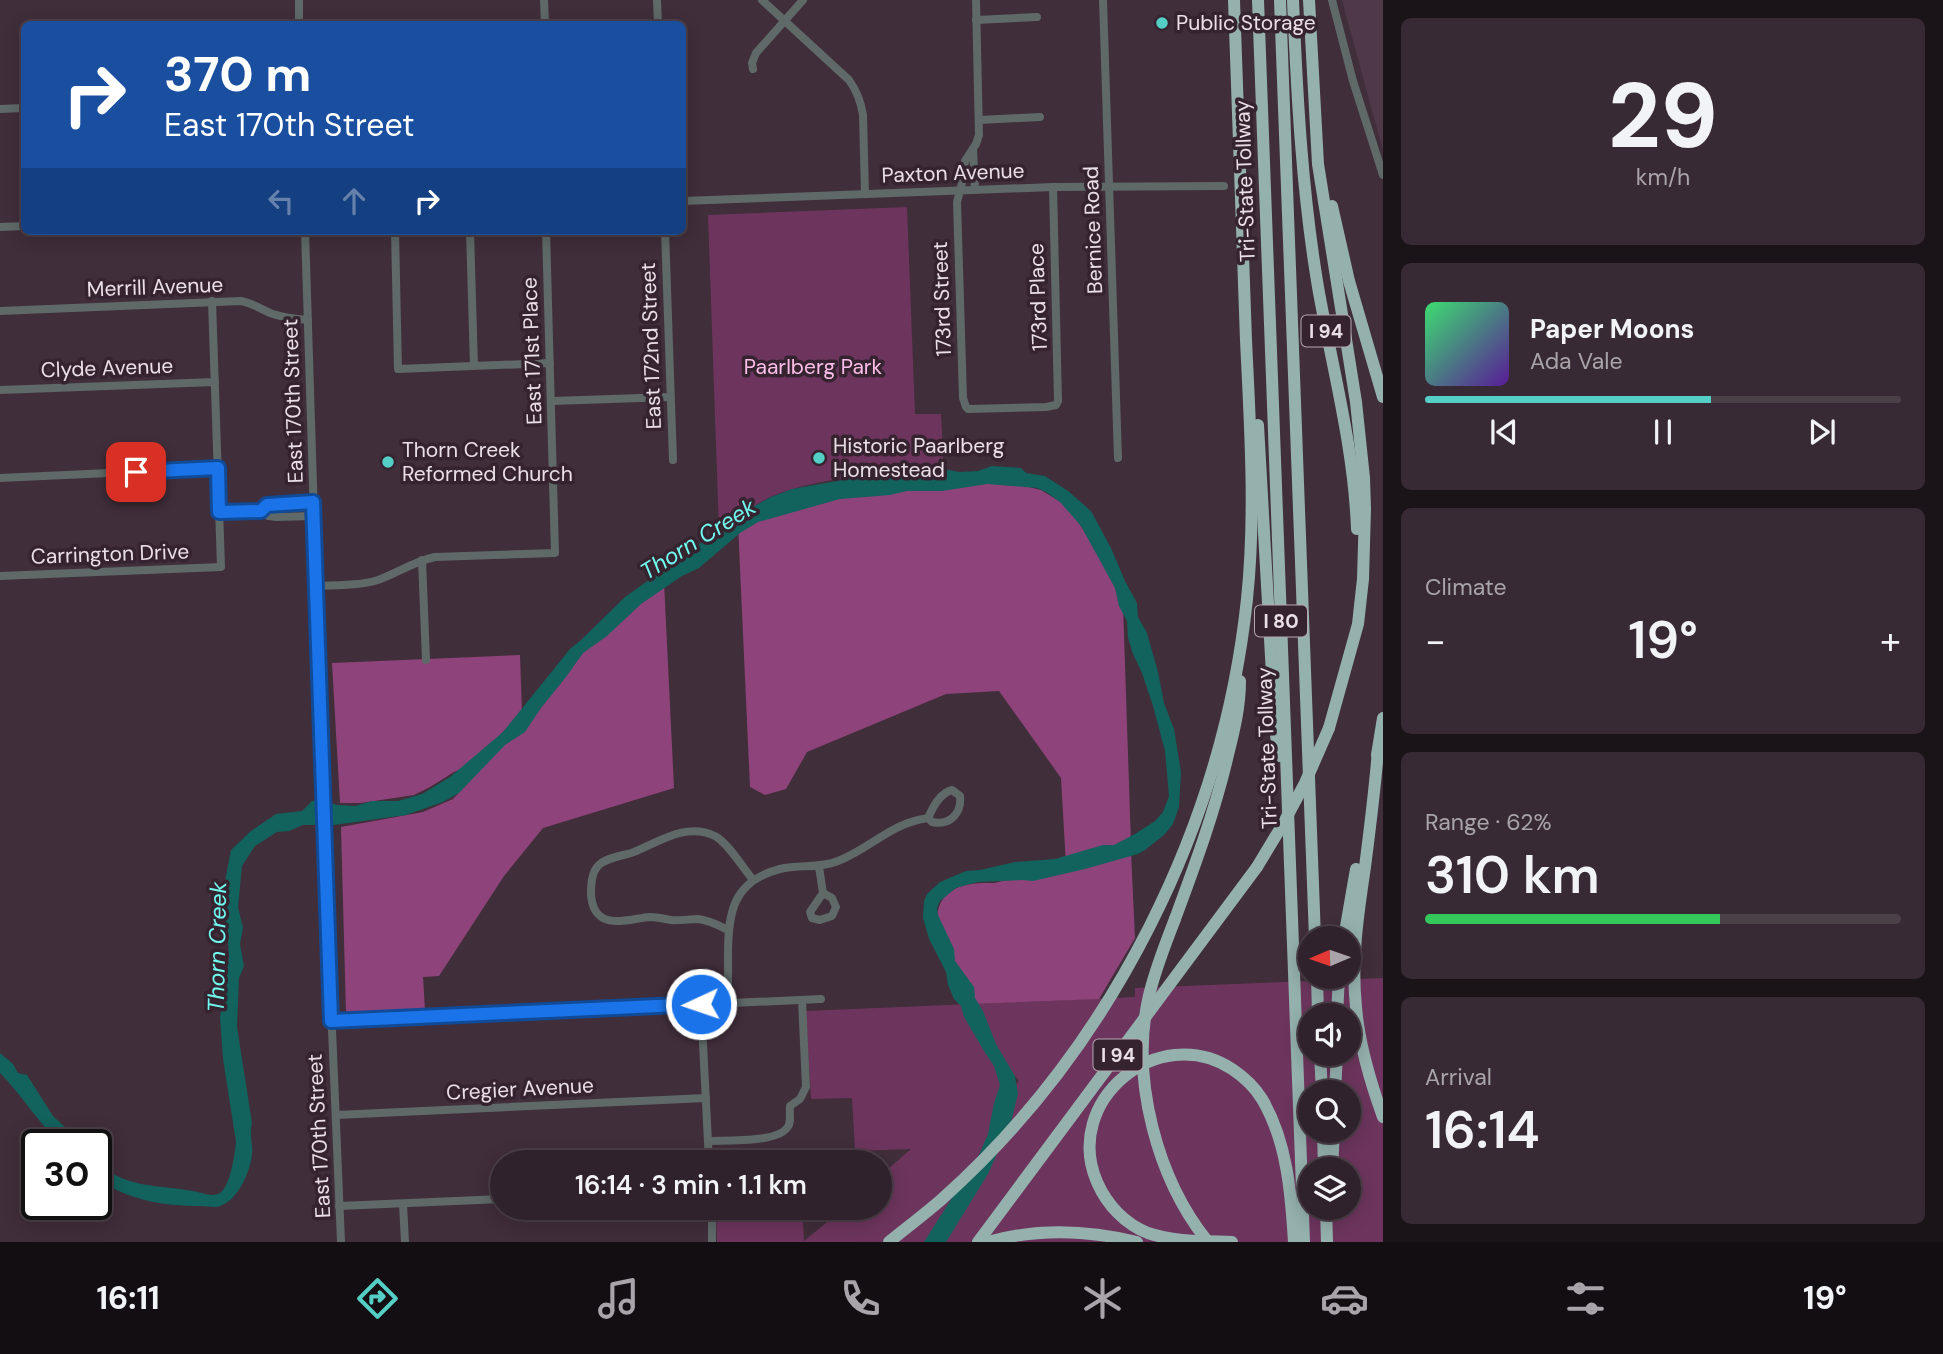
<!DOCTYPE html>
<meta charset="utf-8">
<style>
body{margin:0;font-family:"DM Sans",sans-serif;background:#382a34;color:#f1f3f6;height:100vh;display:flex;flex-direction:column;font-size:26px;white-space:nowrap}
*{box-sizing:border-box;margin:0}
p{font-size:23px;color:#a8a4a9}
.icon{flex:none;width:38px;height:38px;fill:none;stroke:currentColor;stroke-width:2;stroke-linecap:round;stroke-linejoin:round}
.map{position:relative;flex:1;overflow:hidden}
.drawer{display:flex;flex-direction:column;gap:18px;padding:18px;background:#1a1318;width:560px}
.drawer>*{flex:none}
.guide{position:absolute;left:21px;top:21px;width:665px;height:214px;border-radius:10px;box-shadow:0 4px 18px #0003,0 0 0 2px #4b3f48;background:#1a4fa0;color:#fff;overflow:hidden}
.needle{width:46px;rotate:268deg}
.tools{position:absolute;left:1298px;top:926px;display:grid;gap:14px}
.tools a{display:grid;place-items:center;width:63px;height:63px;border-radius:50%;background:#30222c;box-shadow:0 4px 18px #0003,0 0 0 2px #4b3f48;font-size:35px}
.speed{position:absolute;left:21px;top:1129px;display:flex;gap:14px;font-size:35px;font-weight:700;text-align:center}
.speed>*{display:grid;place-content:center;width:91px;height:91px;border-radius:50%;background:#30222c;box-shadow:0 4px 18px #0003,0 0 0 2px #4b3f48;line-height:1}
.speed .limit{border:4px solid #111;border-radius:10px;background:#fff;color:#111}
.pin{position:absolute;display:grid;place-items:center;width:60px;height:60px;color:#fff;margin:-30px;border-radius:14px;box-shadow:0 4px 10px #0006}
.me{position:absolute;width:77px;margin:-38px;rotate:267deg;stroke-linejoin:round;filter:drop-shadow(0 0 5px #0008)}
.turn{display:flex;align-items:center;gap:24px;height:147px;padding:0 28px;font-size:32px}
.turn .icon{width:91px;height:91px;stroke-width:2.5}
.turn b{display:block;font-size:49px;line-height:60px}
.lanes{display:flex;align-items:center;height:66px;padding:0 28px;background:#0003;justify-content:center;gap:35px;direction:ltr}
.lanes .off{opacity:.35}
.big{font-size:52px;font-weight:600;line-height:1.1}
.drawer .widget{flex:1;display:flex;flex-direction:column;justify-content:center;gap:10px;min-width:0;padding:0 24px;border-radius:10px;background:#382a34}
.drawer .dial{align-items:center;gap:0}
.dial b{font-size:91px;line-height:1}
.song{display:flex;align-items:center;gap:21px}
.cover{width:84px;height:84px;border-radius:10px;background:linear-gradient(135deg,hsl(140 70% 55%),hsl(270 70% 35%))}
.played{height:7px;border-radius:4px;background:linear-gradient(90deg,#55cec5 60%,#4b3f48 60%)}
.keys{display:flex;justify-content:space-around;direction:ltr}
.heat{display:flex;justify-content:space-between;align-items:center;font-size:38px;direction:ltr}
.charge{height:10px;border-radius:5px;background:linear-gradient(90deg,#34c759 62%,#4b3f48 0)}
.trip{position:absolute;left:490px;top:1150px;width:402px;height:70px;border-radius:35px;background:#30222c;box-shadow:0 4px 18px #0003,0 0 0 2px #4b3f48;font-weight:600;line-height:70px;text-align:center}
.tab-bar{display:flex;height:112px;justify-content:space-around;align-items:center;background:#130e12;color:#a8a4a9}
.tab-bar .icon{width:49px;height:49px}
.tab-bar .selected{color:#55cec5}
.tab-bar b{font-size:32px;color:#f1f3f6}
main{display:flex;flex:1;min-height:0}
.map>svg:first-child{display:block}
.built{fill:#4f3848}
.green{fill:#6d355d;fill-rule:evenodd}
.forest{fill:#8e447a}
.water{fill:#12625d}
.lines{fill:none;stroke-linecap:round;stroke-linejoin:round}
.minor{stroke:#5e6968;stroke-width:8}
.highway{stroke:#94b1ae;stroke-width:12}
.highway-bridge{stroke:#94b1ae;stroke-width:12}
.route-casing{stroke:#114b97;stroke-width:18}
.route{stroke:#1a73e8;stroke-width:12}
.poi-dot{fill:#55cec5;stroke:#352430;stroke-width:2.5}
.labels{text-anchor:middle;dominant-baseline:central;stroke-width:7;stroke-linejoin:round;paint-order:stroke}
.shield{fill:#352430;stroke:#b4a7b0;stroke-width:2}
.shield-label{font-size:19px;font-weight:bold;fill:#ebdfe7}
.poi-label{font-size:21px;fill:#ebdfe7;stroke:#352430;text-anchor:start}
.street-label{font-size:21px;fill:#ebdfe7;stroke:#352430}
.park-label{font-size:21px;fill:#fdbee9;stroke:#352430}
.water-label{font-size:23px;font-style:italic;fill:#71fbf0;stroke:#352430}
</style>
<main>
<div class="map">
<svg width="1383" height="1242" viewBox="0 0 1383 1242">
<rect width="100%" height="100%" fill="#402e3a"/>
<polygon class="built" points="1342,0 1383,0 1383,151"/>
<g class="green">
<path d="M907 207 915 414H941L944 469C894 471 819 477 773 496 753 504 736 519 719 531L708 215Z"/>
<path d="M1383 978V1242H717L716 1208H802L804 1241 844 1208H880V1176L911 1149 855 1151 852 1098 811 1099 806 1011 972 1004 1003 1084 999 1100 1019 1081 995 1052 974 1004 1135 997V988ZM1311 1015H1349V1054H1311ZM1311 1092H1349V1130H1311ZM1311 1169H1349V1208H1311Z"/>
</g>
<g class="forest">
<polygon points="993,478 1041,490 1067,506 1100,554 1123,605 1131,844 1066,865 1061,778 999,691 946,694 807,752 786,789 765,795 750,787 738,524 760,509"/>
<polygon points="664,582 674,788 543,828 504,876 439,976 423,977 425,1010 346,1014 341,827 423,812 453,799 516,732 557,680 630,604"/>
<polygon points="520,655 522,713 469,766 454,772 430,787 414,795 361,803 340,803 332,663"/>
<path d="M1131 852 1135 938 1099 999 974 1004 937 925C935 888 963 882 994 883Z"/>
</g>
<g class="water">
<path d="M992 466 1021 468 1026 473 1045 476 1068 491 1091 511 1111 548 1125 581 1137 603 1138 617 1147 633 1158 672 1164 703 1174 729 1181 772 1179 807 1173 824 1164 835 1145 850 1138 854 1085 869 1033 881 1022 880 978 882 966 885 956 888 940 901 937 908 938 915 954 949 955 961 974 987 975 998 983 1011 996 1044 1015 1076 1018 1094 1011 1122 988 1174 946 1242H924L978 1157 988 1134 994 1103 1000 1085 994 1066 984 1051 964 1017 961 1006 954 999 948 985 946 972 929 939 923 918 924 901 927 894 940 882 966 871 980 870 1015 862 1055 859 1103 845H1114L1135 834 1155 821 1163 812 1169 796 1165 751 1153 706 1142 673 1133 654 1128 638 1127 621 1119 606 1115 588 1081 526 1060 502 1046 492 1037 488 987 484 942 491H907L890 495 840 499 758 522 740 533 699 568 682 576 641 604 607 636 583 653 566 677 541 708 525 732 505 745 459 793 443 802 406 815 334 825H303L289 831 277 832 255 846 242 866 238 907 243 928 240 944 244 966 239 978 237 1027 252 1123C250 1132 251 1136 252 1145 254 1159 246 1180 238 1191 233 1198 225 1206 216 1207 211 1207 205 1206 200 1206 164 1206 125 1200 96 1177V1161C123 1188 158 1185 193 1191 202 1192 211 1198 220 1193 230 1187 235 1154 236 1142L223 1059 220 1018 229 957 227 927 223 909V892L231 850 251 831 276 814 302 811 312 801 318 800 338 805 355 806 372 801H398L422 794 450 777 503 732 570 649 581 640 625 597 747 510 771 497 792 489 865 476 918 470 944 469 959 472 978 471Z"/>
<path d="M0 1053 13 1064 18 1073 27 1075 53 1116 83 1144H61C38 1123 22 1095 0 1073Z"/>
</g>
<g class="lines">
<g class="minor">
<polyline points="299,0 299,24"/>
<polyline points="544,0 545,24"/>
<polyline points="657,0 658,24"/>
<path d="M762 0 849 80C857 91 861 102 863 115L865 194"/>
<polyline points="976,0 979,135 976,144 965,161 963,179 957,202 963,398 966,407 968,409 1046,407 1056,405 1058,401 1053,187"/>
<polyline points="1103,0 1118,458"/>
<polyline points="1332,0 1353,81 1383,175"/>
<polyline points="976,20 1037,17"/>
<polyline points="753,69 752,63 756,53 803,0"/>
<polyline points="0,109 24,108"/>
<polyline points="980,120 1040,117"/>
<polyline points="973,149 975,190"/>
<polyline points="682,201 1053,187 1224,186"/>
<polyline points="0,227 24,226"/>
<polyline points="305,231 325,864 341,1242"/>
<polyline points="395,231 398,369 550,363"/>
<polyline points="470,231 474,366"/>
<polyline points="665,231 673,460"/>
<path d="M0 311 241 301C253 303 262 310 273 314 285 318 296 319 308 320"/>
<polyline points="0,390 215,382"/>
<polyline points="552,401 670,397"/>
<polyline points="0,478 218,468"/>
<polyline points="261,511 267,505 313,502"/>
<polyline points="219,512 261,511 268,516 277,517 314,516"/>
<polyline points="422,560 426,660"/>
<polyline points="0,576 221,567 212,301"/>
<path d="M316 586C337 585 358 586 378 580 397 573 415 561 435 557L555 553 546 231"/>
<polyline points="819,867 823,893 810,912 812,918 820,920 832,916 836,907 832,898 823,893"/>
<path d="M728 930C718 925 709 920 698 919 689 919 680 921 671 920 664 919 658 917 650 917 636 918 616 925 603 918 594 913 592 904 591 895 591 886 591 872 599 865 607 857 623 856 634 852 659 842 686 822 715 836 728 843 743 868 753 880"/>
<path d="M728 1003C728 987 728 971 728 955 728 912 733 881 780 869 799 864 819 869 838 861 871 848 891 823 928 818L932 822C950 826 962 813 960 796L952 790C940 793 933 807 928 818"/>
<polyline points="701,1004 709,1162"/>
<polyline points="331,1021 821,999"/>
<polyline points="336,1115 706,1098"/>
<path d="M708 1141C725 1140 776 1143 787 1128 792 1123 789 1113 790 1106L800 1099 806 1087 802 1000"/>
<polyline points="403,1204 405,1242"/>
<polyline points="339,1206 502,1199"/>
<polyline points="712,1242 712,1208"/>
</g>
<g class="highway">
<polyline points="1258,0 1304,1242"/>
<polyline points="1280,0 1315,938"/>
<path d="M1293 0C1297 96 1302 192 1318 287 1332 367 1354 447 1357 529"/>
<polyline points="1309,0 1318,164 1356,402 1364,478 1365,509 1363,579 1358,624 1329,728"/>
<polyline points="1332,206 1349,281 1383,397"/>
<polyline points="1258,425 1275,728 1279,756"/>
<path d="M1378 750C1375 789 1370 828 1365 867 1358 914 1351 960 1356 1007 1359 1045 1370 1081 1383 1117"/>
<polyline points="1377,755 1383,718"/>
<path d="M1175 919C1195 865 1215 811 1228 755 1234 731 1240 707 1240 681"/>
<polyline points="1344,938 1356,869"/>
<polyline points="1317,976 1318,1015"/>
<polyline points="1337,1015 1339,976"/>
<polyline points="1320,1054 1322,1092"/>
<polyline points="1335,1092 1337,1054"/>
<polyline points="1323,1130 1324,1169"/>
<polyline points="1332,1169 1334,1130"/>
<polyline points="1326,1208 1327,1242"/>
<path d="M889 1242C906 1228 925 1214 942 1199 1112 1047 1223 826 1247 599 1256 513 1250 426 1246 340 1242 227 1238 113 1234 0"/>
<polyline points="978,1242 1257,867"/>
<path d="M988 1242C1037 1228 1088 1230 1137 1242"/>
<path d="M1232 1242C1205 1241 1174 1242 1148 1233 1125 1224 1107 1205 1097 1182 1062 1101 1158 1021 1232 1069 1244 1077 1254 1086 1262 1099 1287 1141 1291 1193 1294 1242"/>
</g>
<g class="highway-bridge">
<polyline points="1257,867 1283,824 1305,783 1329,728"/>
<path d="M1175 919C1165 945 1154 972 1148 1000 1131 1080 1157 1179 1208 1242"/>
</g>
</g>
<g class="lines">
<g class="route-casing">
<polyline id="route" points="136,472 218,468 219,512 261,511 267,505 313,502 331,1021 701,1004"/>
</g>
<use href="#route" class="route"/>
</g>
<g class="poi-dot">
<circle cx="1162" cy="23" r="7"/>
<circle cx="819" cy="458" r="7"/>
<circle cx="388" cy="462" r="7"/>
</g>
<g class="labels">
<g class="shield">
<rect x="1301.5" y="315.5" width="49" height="31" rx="5"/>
<rect x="1255" y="605.5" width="52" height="31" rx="5"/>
<rect x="1093.5" y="1039.5" width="49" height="31" rx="5"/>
</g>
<g class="shield-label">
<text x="1326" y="331">I 94</text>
<text x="1281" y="621">I 80</text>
<text x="1118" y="1055">I 94</text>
</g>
<g class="poi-label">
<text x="1176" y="23">Public Storage</text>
<text x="833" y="446">Historic Paarlberg<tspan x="833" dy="24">Homestead</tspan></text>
<text x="402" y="450">Thorn Creek<tspan x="402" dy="24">Reformed Church</tspan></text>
</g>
<g class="street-label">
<text transform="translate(953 173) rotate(-2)">Paxton Avenue</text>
<text transform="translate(1245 181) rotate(-92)">Tri-State Tollway</text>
<text transform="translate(1093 230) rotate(-92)">Bernice Road</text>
<text transform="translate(155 287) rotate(-2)">Merrill Avenue</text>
<text transform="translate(1038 297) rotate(-92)">173rd Place</text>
<text transform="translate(942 299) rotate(-92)">173rd Street</text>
<text transform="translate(651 346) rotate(-92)">East 172nd Street</text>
<text transform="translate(532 351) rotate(-92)">East 171st Place</text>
<text transform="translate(107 368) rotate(-2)">Clyde Avenue</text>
<text transform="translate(293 401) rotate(-92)">East 170th Street</text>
<text transform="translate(110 554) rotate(-2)">Carrington Drive</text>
<text transform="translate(1267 748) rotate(-92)">Tri-State Tollway</text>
<text transform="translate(520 1089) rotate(-3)">Cregier Avenue</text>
<text transform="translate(319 1136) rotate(-93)">East 170th Street</text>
</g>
<g class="park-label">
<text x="813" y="367">Paarlberg Park</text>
</g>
<g class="water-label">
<text transform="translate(698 539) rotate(-32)">Thorn Creek</text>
<text transform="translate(217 947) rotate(-89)">Thorn Creek</text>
</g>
</g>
</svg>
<div class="tools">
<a><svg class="needle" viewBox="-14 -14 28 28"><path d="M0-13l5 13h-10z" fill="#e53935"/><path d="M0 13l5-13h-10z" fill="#a8a4a9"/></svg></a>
<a><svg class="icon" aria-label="sound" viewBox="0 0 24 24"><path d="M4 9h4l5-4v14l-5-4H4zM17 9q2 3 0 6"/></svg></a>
<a><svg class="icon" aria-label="search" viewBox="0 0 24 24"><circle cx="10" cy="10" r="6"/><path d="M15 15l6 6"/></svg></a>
<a><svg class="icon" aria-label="layers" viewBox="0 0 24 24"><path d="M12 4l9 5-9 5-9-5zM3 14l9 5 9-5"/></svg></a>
</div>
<div class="speed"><div class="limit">30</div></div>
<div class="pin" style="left:136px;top:472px;background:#d93025"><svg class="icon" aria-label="arrive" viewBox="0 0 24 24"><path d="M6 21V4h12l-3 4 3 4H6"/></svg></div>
<svg class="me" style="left:701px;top:1004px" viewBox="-20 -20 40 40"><circle r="17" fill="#1a73e8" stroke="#fff" stroke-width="3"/><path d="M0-11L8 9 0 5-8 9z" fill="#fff"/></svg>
<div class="trip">16:14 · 3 min · 1.1 km</div>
<div class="guide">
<div class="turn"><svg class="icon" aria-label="right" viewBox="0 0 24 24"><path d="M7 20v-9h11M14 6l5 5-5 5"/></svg><div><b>370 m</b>East 170th Street</div></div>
<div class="lanes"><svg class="icon off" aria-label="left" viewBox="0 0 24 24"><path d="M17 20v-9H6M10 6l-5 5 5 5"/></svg><svg class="icon off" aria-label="ahead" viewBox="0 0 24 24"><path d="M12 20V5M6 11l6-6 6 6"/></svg><svg class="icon" aria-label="right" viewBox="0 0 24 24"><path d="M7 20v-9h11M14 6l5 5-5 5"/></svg></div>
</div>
</div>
<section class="drawer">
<div class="widget dial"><b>29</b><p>km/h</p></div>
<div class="widget">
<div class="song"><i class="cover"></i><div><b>Paper Moons</b><p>Ada Vale</p></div></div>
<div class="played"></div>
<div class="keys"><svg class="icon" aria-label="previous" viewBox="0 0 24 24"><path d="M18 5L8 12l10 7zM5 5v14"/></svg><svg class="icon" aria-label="pause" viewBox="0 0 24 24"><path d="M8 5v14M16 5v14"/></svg><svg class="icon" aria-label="next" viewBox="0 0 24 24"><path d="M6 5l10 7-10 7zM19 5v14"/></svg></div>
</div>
<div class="widget"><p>Climate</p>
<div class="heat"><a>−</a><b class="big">19°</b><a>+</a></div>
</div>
<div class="widget"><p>Range · 62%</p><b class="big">310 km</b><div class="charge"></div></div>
<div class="widget"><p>Arrival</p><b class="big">16:14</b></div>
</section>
</main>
<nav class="tab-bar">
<b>16:11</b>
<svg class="icon selected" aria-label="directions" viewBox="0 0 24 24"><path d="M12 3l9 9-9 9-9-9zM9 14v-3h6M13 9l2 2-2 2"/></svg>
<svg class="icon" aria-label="music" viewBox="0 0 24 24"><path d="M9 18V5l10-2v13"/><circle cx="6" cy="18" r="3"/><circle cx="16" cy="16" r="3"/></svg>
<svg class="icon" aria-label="phone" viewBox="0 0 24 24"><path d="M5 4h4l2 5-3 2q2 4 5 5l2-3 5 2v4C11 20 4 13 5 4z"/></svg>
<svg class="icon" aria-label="climate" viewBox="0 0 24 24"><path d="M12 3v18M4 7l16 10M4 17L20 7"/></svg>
<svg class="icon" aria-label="car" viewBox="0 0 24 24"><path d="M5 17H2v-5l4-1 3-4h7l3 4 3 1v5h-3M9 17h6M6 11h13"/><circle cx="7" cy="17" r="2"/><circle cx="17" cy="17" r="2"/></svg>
<svg class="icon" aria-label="filters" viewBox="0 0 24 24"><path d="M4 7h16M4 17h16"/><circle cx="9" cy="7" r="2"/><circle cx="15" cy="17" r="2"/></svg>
<b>19°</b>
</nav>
